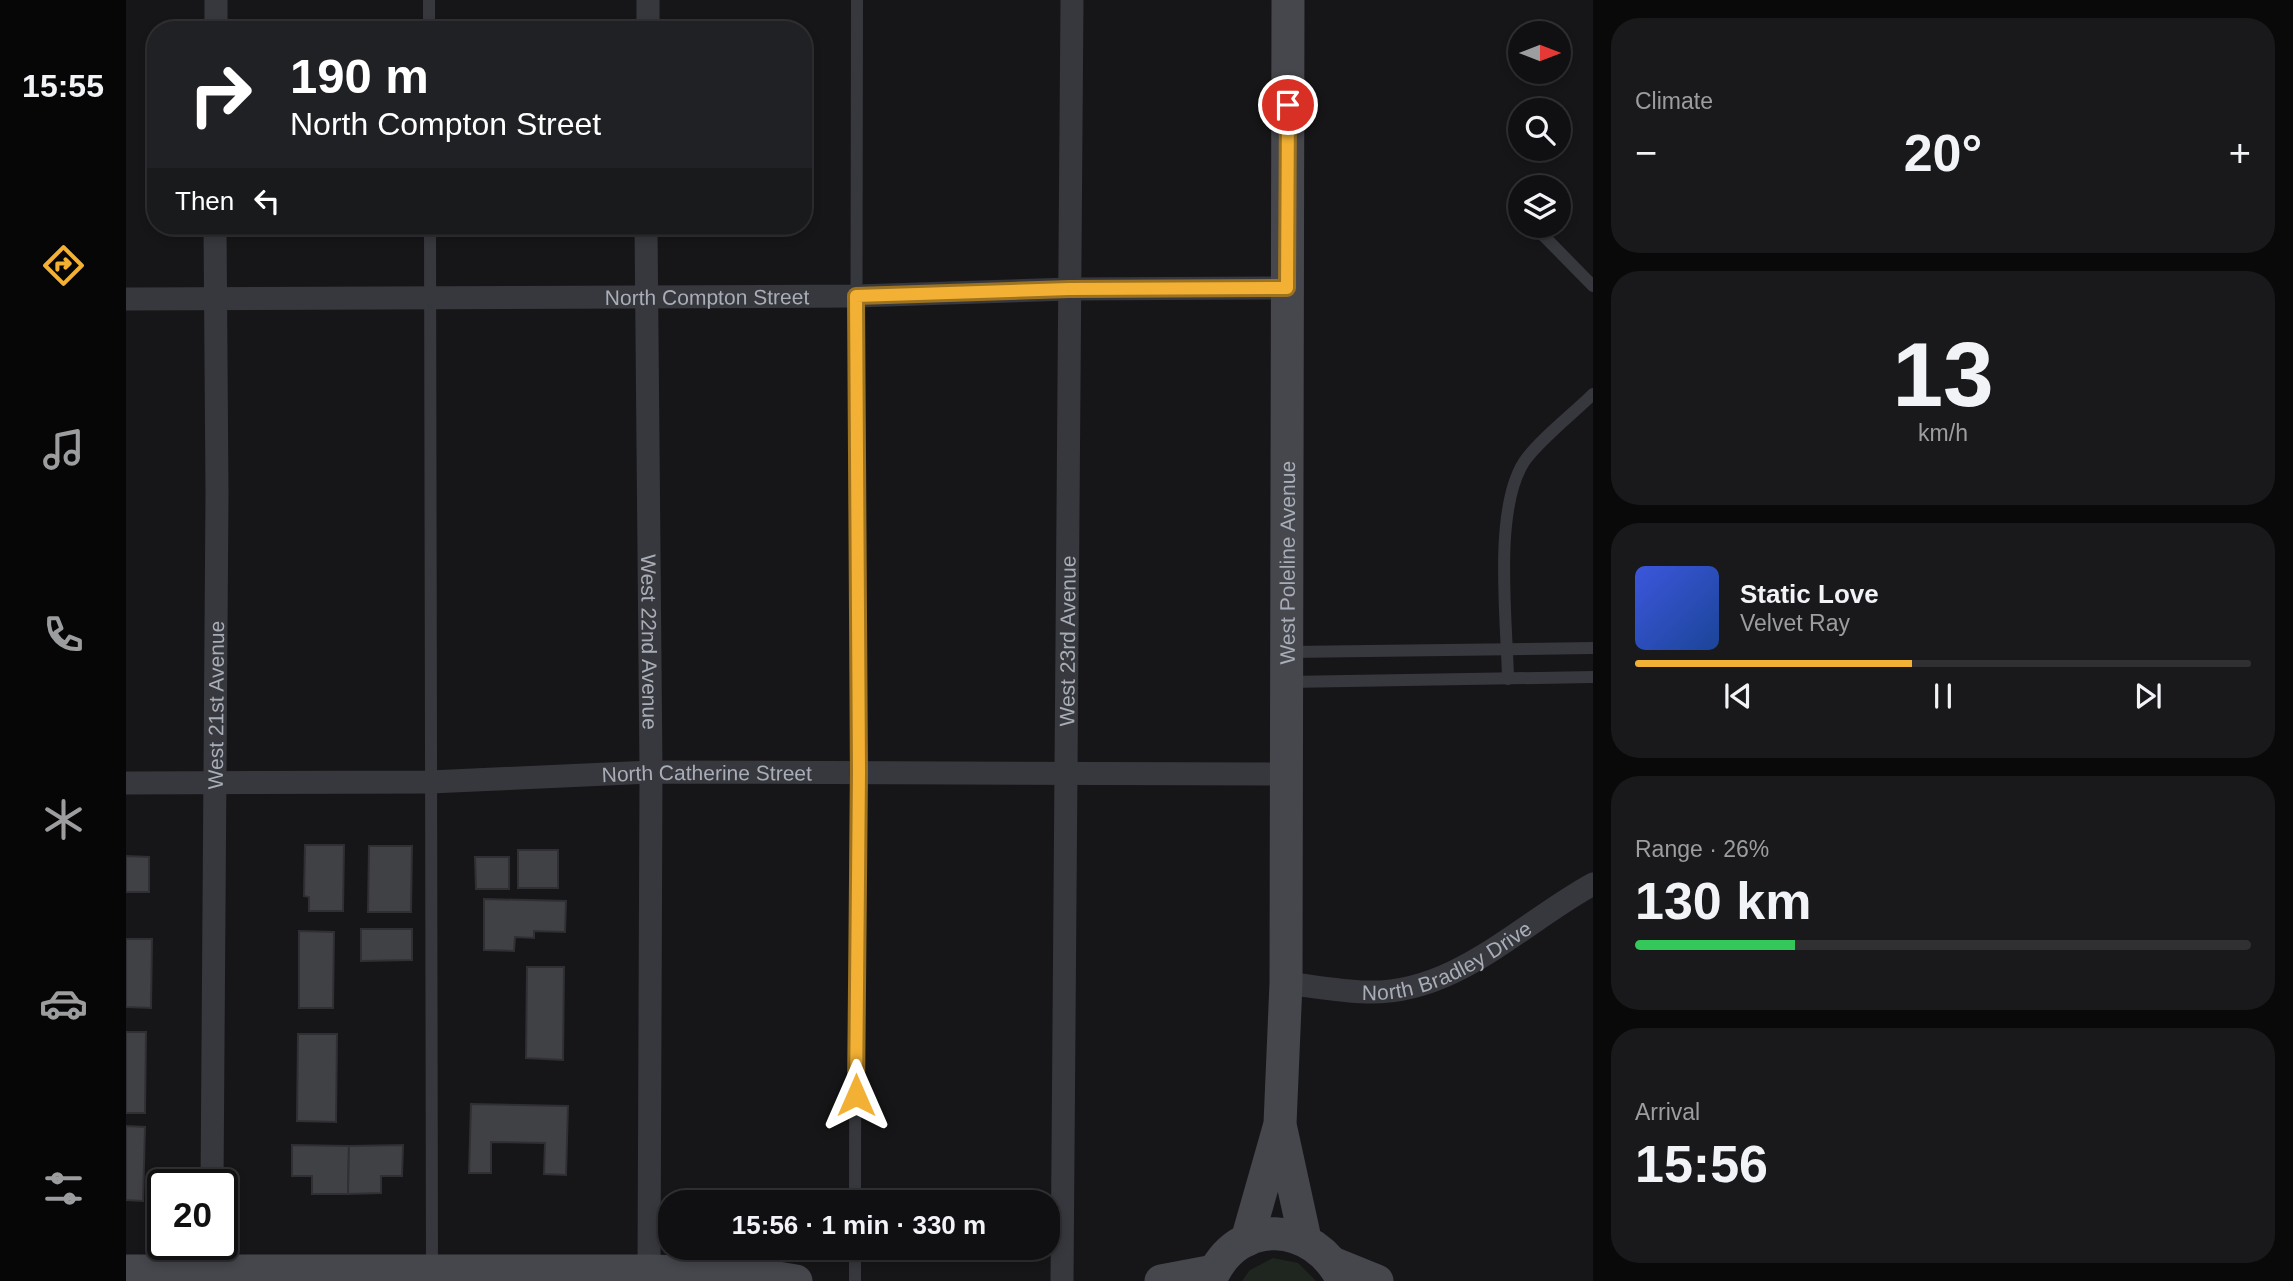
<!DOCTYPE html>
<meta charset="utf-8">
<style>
body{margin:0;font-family:Helvetica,sans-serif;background:#19191b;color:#f1f3f6;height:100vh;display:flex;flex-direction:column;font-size:26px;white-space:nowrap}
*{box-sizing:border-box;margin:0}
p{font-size:23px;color:#9c9d9f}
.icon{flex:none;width:38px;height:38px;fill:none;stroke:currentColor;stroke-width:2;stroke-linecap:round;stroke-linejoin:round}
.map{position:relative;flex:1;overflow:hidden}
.sheet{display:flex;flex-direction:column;gap:18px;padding:18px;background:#09090a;width:700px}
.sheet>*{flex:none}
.guide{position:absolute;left:21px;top:21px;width:665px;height:214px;border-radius:28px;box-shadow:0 4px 10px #0003,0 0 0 2px #303032;background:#202124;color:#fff;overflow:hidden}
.needle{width:46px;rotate:90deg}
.tools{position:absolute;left:1382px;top:21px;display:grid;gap:14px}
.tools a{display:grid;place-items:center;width:63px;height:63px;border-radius:50%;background:#101012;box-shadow:0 4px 10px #0003,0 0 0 2px #303032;font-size:35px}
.speed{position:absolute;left:21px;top:1169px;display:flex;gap:14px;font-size:35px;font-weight:700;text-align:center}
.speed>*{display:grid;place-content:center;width:91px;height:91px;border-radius:50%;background:#101012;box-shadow:0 4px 10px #0003,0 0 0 2px #303032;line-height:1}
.speed .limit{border:4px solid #111;border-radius:10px;background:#fff;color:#111}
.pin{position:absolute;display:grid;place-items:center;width:60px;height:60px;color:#fff;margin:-30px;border:4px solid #fff;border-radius:50%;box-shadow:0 2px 7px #0007}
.me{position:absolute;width:77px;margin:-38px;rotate:0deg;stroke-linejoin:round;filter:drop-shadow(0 0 5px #0008)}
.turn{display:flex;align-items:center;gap:24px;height:147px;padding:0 28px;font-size:32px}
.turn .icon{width:91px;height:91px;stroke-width:2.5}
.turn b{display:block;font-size:49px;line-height:60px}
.then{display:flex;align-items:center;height:66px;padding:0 28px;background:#0003;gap:14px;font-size:26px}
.big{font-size:52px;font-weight:800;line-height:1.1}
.sheet .card{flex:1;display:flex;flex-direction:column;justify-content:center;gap:10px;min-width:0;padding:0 24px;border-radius:28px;background:#19191b}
.sheet .dial{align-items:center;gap:0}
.dial b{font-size:91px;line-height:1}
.song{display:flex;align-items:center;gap:21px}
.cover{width:84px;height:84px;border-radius:10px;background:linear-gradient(135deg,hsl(230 70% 55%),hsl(220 70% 35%))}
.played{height:7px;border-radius:4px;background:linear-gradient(90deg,#f2b134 45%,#303032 45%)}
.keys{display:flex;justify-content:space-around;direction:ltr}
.heat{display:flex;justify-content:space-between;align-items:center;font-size:38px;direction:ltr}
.charge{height:10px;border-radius:5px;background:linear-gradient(90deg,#34c759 26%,#303032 0)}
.trip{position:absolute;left:532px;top:1190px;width:402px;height:70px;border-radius:28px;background:#101012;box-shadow:0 4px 10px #0003,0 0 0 2px #303032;font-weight:800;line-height:70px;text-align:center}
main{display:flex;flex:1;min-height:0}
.tab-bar{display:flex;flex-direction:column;width:126px;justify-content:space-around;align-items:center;background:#060607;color:#9c9d9f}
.tab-bar .icon{width:49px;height:49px}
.tab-bar .current{color:#f2b134}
.tab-bar b{font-size:32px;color:#f1f3f6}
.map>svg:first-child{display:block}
.green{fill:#1e261f}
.building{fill:#404145;stroke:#303034;stroke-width:2}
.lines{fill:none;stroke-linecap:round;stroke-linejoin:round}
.lane{stroke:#37383d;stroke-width:12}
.street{stroke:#37383d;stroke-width:23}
.secondary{stroke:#45474d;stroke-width:33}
.route-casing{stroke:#9d7322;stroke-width:18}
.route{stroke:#f2b134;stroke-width:12}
.labels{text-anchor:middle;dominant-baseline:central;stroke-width:7;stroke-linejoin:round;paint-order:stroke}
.street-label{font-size:21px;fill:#a8adb8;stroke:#111113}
</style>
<main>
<nav class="tab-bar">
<b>15:55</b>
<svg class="icon current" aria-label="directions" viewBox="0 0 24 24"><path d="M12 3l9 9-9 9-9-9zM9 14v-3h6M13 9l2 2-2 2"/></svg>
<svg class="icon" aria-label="music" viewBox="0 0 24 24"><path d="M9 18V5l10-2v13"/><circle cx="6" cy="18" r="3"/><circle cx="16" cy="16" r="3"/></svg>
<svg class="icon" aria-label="phone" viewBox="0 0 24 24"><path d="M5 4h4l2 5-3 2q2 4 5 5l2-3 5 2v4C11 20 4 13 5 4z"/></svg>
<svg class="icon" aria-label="climate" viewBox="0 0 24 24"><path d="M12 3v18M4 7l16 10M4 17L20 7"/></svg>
<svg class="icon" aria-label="car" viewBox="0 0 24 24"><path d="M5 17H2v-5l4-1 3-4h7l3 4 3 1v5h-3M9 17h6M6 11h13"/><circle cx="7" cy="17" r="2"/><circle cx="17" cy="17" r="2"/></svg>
<svg class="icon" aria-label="filters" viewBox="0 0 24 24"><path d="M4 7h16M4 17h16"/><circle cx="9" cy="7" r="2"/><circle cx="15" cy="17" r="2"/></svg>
</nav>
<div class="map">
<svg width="1467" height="1281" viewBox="0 0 1467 1281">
<rect width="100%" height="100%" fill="#161618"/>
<polygon class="green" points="1147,1258 1172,1263 1190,1281 1116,1281 1124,1270"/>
<g class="building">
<polygon points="179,845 218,845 217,911 183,911 183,897 178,896"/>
<polygon points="243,846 286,846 285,912 242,912"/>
<rect x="392" y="850" width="40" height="38"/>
<polygon points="0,856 23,857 23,892 0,892"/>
<polygon points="349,857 383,857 383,889 350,889"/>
<polygon points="358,899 440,901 439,932 408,931 408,938 389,937 388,951 358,950"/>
<polygon points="235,929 286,929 286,960 235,961"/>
<polygon points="173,931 208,932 207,1008 173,1008"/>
<polygon points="0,939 26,939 25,1008 0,1007"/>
<polygon points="401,967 438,967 437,1060 400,1058"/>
<polygon points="0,1032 20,1032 19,1113 0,1113"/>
<polygon points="172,1034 211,1034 210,1122 171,1121"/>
<polygon points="345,1104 442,1106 440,1175 418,1174 419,1143 365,1142 365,1173 343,1173"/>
<polygon points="0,1126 19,1127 17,1201 0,1200"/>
<polygon points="166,1145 223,1146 222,1194 186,1194 186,1176 166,1176"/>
<polygon points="277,1145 276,1176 255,1176 255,1193 222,1194 223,1146"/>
</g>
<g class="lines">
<g class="lane">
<polyline points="303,0 303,30"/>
<polyline points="1392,209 1395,212"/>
<polyline points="304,226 306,1268"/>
<polyline points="1408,226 1467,286"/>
<polyline points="1163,652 1467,648"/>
<path d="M1382 679C1381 622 1367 510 1398 462 1412 441 1448 413 1467 394"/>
<polyline points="1161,682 1467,677"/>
<polyline points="729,1202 731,0"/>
<polyline points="729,1281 729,1248"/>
</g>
<g class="street">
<polyline points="90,30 90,0"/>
<polyline points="522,30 522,0"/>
<path id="s1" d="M520 226 525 772 523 1271"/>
<path id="s2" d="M0 299 730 296 943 289 1161 288"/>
<path id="s3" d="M0 783 304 782 525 772 1161 774"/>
<path id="s4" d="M1160 983C1186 986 1213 991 1240 992 1329 995 1394 924 1467 884"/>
<path id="s5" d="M86 1185 91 493 89 226"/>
<polyline points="86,1270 86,1244"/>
<path id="s6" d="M936 1281 946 0"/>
</g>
<g class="secondary">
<polyline points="1155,1129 1179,1239"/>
<path id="s7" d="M1121 1240 1154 1124 1160 983 1162 0"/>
<polyline points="1209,1264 1251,1281"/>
<polyline points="0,1271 523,1271 627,1274 670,1281"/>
<polyline points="1035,1281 1088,1271"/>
<path d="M1084 1281C1111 1215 1188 1221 1217 1281"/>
</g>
</g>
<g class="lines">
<g class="route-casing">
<polyline id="route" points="730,1095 733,772 730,296 943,289 1161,288 1162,105"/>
</g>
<use href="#route" class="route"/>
</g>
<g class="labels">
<g class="street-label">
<text stroke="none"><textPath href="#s2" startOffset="581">North Compton Street</textPath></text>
<text stroke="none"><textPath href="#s7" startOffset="682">West Poleline Avenue</textPath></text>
<text stroke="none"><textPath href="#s6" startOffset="640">West 23rd Avenue</textPath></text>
<text stroke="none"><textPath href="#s1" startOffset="416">West 22nd Avenue</textPath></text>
<text stroke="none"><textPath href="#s5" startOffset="480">West 21st Avenue</textPath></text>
<text stroke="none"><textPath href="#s3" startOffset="581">North Catherine Street</textPath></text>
<text stroke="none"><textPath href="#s4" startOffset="168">North Bradley Drive</textPath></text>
</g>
</g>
</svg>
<div class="tools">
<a><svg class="needle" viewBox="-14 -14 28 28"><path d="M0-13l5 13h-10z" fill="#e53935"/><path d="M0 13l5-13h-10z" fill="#9c9d9f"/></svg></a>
<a><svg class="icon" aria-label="search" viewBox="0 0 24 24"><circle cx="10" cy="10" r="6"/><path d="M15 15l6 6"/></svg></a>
<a><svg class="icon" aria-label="layers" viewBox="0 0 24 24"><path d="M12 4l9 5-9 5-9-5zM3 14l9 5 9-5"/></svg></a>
</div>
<div class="speed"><div class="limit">20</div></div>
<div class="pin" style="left:1162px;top:105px;background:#d93025"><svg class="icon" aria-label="arrive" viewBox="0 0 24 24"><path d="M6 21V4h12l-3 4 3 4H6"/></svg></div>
<svg class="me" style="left:730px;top:1095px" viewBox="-20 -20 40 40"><path d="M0-17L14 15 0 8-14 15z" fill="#f2b134" stroke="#fff" stroke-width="4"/></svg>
<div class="trip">15:56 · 1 min · 330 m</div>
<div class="guide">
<div class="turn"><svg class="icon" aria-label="right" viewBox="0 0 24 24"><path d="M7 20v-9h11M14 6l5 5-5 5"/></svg><div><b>190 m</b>North Compton Street</div></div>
<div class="then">Then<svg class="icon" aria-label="left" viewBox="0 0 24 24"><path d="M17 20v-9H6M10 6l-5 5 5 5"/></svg></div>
</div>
</div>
<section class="sheet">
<div class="card"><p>Climate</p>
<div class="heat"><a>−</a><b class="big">20°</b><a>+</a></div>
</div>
<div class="card dial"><b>13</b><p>km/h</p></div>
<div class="card">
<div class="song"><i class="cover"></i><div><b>Static Love</b><p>Velvet Ray</p></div></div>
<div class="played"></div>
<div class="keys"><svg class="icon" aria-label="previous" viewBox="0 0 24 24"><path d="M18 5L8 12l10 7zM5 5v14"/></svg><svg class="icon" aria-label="pause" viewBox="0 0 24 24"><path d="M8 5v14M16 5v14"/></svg><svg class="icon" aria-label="next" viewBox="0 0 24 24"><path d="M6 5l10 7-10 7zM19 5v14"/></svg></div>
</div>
<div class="card"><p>Range · 26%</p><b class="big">130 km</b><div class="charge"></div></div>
<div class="card"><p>Arrival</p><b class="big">15:56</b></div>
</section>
</main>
